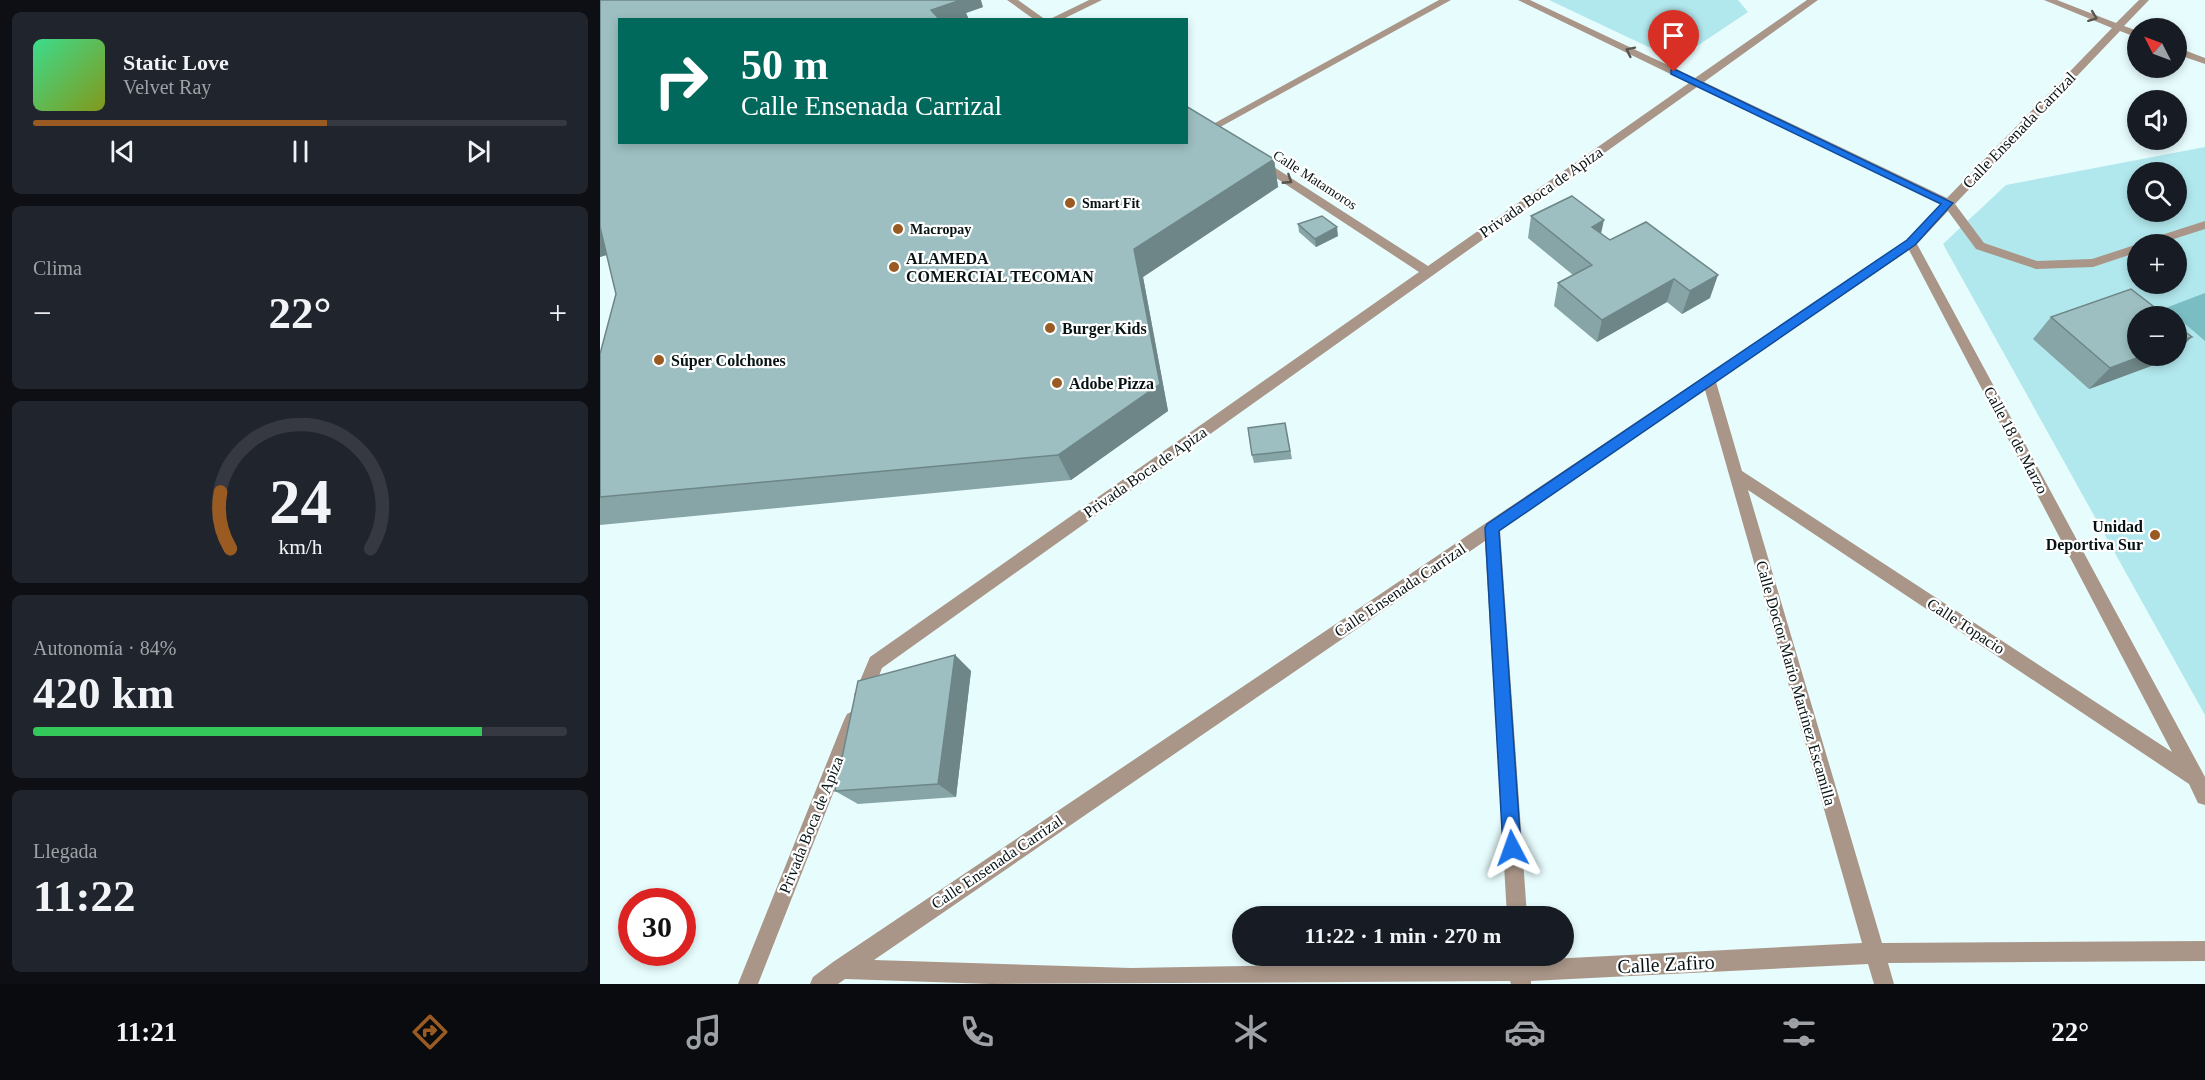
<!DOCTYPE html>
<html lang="es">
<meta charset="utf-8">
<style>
body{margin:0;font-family:Georgia,serif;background:#20242c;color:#f1f3f6;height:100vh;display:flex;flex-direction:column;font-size:22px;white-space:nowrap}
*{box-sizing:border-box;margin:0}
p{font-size:20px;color:#9ea1a6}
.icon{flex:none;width:33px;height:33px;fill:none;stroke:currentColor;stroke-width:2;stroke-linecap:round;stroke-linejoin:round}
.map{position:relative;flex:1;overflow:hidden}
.panel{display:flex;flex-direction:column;gap:12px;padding:12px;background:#0d0f14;width:600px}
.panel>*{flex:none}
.banner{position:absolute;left:18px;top:18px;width:570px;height:126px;border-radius:0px;box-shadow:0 3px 9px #0003;background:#00695c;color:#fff;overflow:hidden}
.needle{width:39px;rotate:312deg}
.tools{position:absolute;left:1527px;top:18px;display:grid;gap:12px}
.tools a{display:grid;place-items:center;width:60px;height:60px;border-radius:50%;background:#171b24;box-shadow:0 3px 9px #0003;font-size:30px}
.speed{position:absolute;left:18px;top:888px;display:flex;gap:12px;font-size:30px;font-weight:700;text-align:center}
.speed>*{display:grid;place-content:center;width:78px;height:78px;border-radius:50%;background:#171b24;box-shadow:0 3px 9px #0003;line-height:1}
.speed .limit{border:9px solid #d22;background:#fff;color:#111}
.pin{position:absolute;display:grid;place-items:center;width:51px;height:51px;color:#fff;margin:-62px -26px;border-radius:50% 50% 50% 0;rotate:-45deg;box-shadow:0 0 6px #0007}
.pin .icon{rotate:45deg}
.me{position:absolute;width:66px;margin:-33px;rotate:356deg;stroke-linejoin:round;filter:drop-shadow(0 0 4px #0008)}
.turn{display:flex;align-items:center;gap:21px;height:126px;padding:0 24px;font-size:27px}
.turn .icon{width:78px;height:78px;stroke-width:2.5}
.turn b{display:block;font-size:42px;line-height:51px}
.big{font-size:45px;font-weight:700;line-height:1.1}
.panel .widget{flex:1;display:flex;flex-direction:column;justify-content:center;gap:9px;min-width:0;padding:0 21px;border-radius:9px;background:#20242c}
.panel .dial{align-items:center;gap:0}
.dial svg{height:156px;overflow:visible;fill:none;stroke:#363941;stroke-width:7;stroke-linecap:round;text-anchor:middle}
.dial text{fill:#f1f3f6;stroke:none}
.song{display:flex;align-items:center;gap:18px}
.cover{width:72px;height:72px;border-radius:9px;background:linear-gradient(135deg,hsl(150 70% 55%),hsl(70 70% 35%))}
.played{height:6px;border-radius:3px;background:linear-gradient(90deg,#9a5b22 55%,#363941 55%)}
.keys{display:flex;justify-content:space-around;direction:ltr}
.heat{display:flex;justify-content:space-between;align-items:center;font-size:33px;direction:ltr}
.charge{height:9px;border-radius:4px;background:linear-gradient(90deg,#34c759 84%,#363941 0)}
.trip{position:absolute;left:632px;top:906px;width:342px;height:60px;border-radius:30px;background:#171b24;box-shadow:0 3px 9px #0003;font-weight:700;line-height:60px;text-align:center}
.tab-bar{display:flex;height:96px;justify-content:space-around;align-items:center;background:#090b0e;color:#9ea1a6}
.tab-bar .icon{width:42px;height:42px}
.tab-bar .current{color:#9a5b22}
.tab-bar b{font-size:27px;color:#f1f3f6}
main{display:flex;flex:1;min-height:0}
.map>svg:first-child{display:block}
.green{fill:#b1e8ed;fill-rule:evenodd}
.water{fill:#7abec3}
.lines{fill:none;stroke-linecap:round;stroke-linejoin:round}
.minor{fill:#a99688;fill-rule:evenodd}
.wall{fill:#87a4a6}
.shaded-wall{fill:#6e8687}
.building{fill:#9dbfc1;stroke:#6e8687;stroke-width:1.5}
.oneway{stroke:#58544e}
.route{fill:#1a73e8;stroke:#114b97;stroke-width:1.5}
.poi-dot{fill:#9a5b22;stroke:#fff;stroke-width:2}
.labels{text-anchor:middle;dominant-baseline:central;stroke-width:4.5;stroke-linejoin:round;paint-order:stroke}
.far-street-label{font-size:14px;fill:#061213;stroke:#fff}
.far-poi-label{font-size:14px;font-weight:bold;fill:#061213;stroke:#fff;text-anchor:start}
.street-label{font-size:16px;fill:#061213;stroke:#fff}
.poi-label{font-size:16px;font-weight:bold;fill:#061213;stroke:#fff;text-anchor:start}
.near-street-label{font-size:20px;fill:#061213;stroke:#fff}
</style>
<main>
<section class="panel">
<div class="widget">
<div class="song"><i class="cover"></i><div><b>Static Love</b><p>Velvet Ray</p></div></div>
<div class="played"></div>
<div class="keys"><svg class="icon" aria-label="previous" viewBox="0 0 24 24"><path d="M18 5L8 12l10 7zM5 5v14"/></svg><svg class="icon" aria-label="pause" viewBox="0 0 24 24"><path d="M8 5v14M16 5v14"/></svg><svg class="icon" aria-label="next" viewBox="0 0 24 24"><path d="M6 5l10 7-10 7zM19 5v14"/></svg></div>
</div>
<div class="widget"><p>Clima</p>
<div class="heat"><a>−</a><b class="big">22°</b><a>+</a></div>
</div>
<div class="widget dial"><svg viewBox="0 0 100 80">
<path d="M14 69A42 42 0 1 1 86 69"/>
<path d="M14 69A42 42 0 0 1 9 40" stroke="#9a5b22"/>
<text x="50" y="56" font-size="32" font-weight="700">24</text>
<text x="50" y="72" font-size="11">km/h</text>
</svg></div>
<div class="widget"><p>Autonomía · 84%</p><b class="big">420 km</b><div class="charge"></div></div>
<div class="widget"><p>Llegada</p><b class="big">11:22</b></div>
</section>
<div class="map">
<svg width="1605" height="984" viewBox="0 0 1605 984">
<rect width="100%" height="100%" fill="#e7fcfd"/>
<g class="green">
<polygon points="949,0 1138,0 1148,12 1076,60"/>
<path d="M1605 147V715L1343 244 1406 185ZM1538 172H1576V212H1538ZM1538 244H1576V284H1538ZM1538 316H1576V356H1538Z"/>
</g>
<polygon class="water" points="1605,293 1605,341 1576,316 1563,309"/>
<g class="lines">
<g class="minor">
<polygon points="407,0 418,0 446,20 435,20"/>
<polygon points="489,0 502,0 461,20 448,20"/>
<polygon points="839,0 851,0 613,131 604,129"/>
<path d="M918 0H930L1095 78 1207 0H1218L1104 82 1347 198 1512 28 1444 0H1457L1516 23 1539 0H1549L1524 26 1538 31V38L1520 31 1355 204 1384 243 1437 261 1492 259 1538 244H1540H1538V252L1493 267 1436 269 1376 249 1348 211 1317 244 1605 777V805L1598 803 1589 784 1148 490 1282 943 1605 941V961L1288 963 1294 984H1274L1268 964 931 981V984H911L910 981 391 984 245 979 238 984H210L213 977 233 962 1307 240 1341 204 1097 87 282 668 269 701 263 703 257 701 254 695 270 657 819 272 655 164V160H663L828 266 1089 83ZM1309 250 1572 752 1142 471 1116 382ZM1105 390 1262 943 930 960 929 956H909V961L531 968 274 960 885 541 907 916H927L900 530Z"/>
<polygon points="1576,47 1605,58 1605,64 1576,54"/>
<polygon points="1605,221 1605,229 1558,244 1541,244 1543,241"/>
<polygon points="253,711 259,714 262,720 158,984 138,984 244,720 247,714"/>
</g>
</g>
<g class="wall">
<polygon points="0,0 383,7 366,13 369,20 20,20 674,159 678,187 543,277 568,411 471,480 0,525 0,354 16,294 7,255 0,257"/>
<polygon points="931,216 1001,234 1010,240 1110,298 1082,314 1067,302 997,342 954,306 958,283 973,275 928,238"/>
<polygon points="698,224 738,236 716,247 699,232"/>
<polygon points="1451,317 1538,356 1573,356 1570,359 1489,389 1433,339"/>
<polygon points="685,423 692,459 654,463 652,455"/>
<polygon points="355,655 371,671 356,797 258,804 235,791"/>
</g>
<g class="shaded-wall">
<polygon points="355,0 381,0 383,7 366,13 369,20 334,20 331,10"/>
<polygon points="674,159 678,187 543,277 568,411 471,480 458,455 534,249"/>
<polygon points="1004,220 999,243 992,227"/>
<polygon points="0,222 24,249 0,257"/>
<polygon points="737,227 738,236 716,247 715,239"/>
<polygon points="1118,275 1110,298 1082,314 1090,291"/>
<polygon points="1074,279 1067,302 997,342 1002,320"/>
<polygon points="1592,337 1576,352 1576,342"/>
<polygon points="1542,356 1573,356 1570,359 1489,389 1510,368"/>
<polygon points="355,655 371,671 356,797 338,784"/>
</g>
<g class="building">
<polygon points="0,0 361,0 331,10 340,20 20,20 20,142 586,142 586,106 674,159 534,249 560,384 458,455 0,497 0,354 16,294 0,227"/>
<polygon points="972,196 1004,220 992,227 1010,240 1046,222 1118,275 1090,291 1074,279 1002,320 958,283 992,265 931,216"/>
<polygon points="722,216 737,227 715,239 698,224"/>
<polygon points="1531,289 1566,316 1538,316 1538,356 1542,356 1510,368 1451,317"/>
<polygon points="1576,325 1592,337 1576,342"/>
<polygon points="685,423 690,451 652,455 648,428"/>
<polygon points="355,655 338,784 235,791 258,681"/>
</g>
<defs><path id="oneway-chevron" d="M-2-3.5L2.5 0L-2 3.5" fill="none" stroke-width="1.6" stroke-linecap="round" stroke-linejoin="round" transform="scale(1.5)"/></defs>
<g class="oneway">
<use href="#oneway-chevron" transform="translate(1493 17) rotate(21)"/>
<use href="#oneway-chevron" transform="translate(1030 51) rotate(-154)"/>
<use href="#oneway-chevron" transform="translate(688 180) rotate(33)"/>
</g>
<polygon class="route" points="1074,69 1353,203 1315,245 899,531 921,848 918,854 912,857 906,854 903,848 885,528 887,524 1307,240 1341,204 1071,74 1071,70"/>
<g class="poi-dot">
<circle cx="470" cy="203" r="6"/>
<circle cx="298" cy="229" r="6"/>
<circle cx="294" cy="267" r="6"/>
<circle cx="450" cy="328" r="6"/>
<circle cx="59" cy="360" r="6"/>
<circle cx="457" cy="383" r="6"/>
<circle cx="1555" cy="535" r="6"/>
</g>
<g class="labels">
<g class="far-street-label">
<text transform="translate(715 180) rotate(33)">Calle Matamoros</text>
</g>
<g class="far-poi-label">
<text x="482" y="203">Smart Fit</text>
<text x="310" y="229">Macropay</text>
</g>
<g class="street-label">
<text transform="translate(1419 130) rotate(-46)">Calle Ensenada Carrizal</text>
<text transform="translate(941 192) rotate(-35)">Privada Boca de Apiza</text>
<text transform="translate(1416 440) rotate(62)">Calle 18 de Marzo</text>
<text transform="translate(545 472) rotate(-35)">Privada Boca de Apiza</text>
<text transform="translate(800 590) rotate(-34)">Calle Ensenada Carrizal</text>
<text transform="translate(1366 626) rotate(33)">Calle Topacio</text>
<text transform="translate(1196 683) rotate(74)">Calle Doctor Mario Martínez Escamilla</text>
<text transform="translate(211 825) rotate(-68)">Privada Boca de Apiza</text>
<text transform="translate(397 862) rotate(-34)">Calle Ensenada Carrizal</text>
</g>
<g class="poi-label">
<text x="306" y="258">ALAMEDA<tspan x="306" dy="18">COMERCIAL TECOMAN</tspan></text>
<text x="462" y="328">Burger Kids</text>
<text x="71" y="360">Súper Colchones</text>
<text x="469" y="383">Adobe Pizza</text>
<text x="1543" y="526" text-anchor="end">Unidad<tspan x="1543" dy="18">Deportiva Sur</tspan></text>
</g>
<g class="near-street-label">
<text transform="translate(1066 964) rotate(-3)">Calle Zafiro</text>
</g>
</g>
</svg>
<div class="tools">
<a><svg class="needle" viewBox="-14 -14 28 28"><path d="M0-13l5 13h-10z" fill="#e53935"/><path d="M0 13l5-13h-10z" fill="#9ea1a6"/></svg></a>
<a><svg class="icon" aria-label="sound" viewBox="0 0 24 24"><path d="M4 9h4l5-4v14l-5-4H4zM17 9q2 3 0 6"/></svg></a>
<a><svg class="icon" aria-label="search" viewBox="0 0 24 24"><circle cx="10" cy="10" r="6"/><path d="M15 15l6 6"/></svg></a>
<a>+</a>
<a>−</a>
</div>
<div class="speed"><div class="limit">30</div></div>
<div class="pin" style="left:1074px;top:72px;background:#d93025"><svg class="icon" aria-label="arrive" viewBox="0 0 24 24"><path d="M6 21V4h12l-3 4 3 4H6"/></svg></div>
<svg class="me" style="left:912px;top:848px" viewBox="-20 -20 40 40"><path d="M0-17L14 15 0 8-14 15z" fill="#1a73e8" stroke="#fff" stroke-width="4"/></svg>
<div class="trip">11:22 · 1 min · 270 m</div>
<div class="banner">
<div class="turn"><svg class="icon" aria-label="right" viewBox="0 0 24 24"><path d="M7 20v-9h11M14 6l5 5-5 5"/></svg><div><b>50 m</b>Calle Ensenada Carrizal</div></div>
</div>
</div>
</main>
<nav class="tab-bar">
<b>11:21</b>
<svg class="icon current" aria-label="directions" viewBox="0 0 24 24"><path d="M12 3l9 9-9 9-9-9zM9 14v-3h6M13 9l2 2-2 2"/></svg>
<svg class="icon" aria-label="music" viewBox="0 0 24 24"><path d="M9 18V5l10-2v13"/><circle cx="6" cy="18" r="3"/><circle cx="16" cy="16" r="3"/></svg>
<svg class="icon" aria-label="phone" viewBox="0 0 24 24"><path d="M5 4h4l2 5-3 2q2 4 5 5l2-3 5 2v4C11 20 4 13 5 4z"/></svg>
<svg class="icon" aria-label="climate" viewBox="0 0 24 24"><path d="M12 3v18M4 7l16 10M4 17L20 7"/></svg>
<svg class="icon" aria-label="car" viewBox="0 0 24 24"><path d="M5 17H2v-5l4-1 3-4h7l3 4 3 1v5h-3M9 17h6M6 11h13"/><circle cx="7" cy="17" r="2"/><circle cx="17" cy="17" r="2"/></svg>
<svg class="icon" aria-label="filters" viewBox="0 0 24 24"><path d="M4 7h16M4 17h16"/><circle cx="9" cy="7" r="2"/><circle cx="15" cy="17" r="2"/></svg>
<b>22°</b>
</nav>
